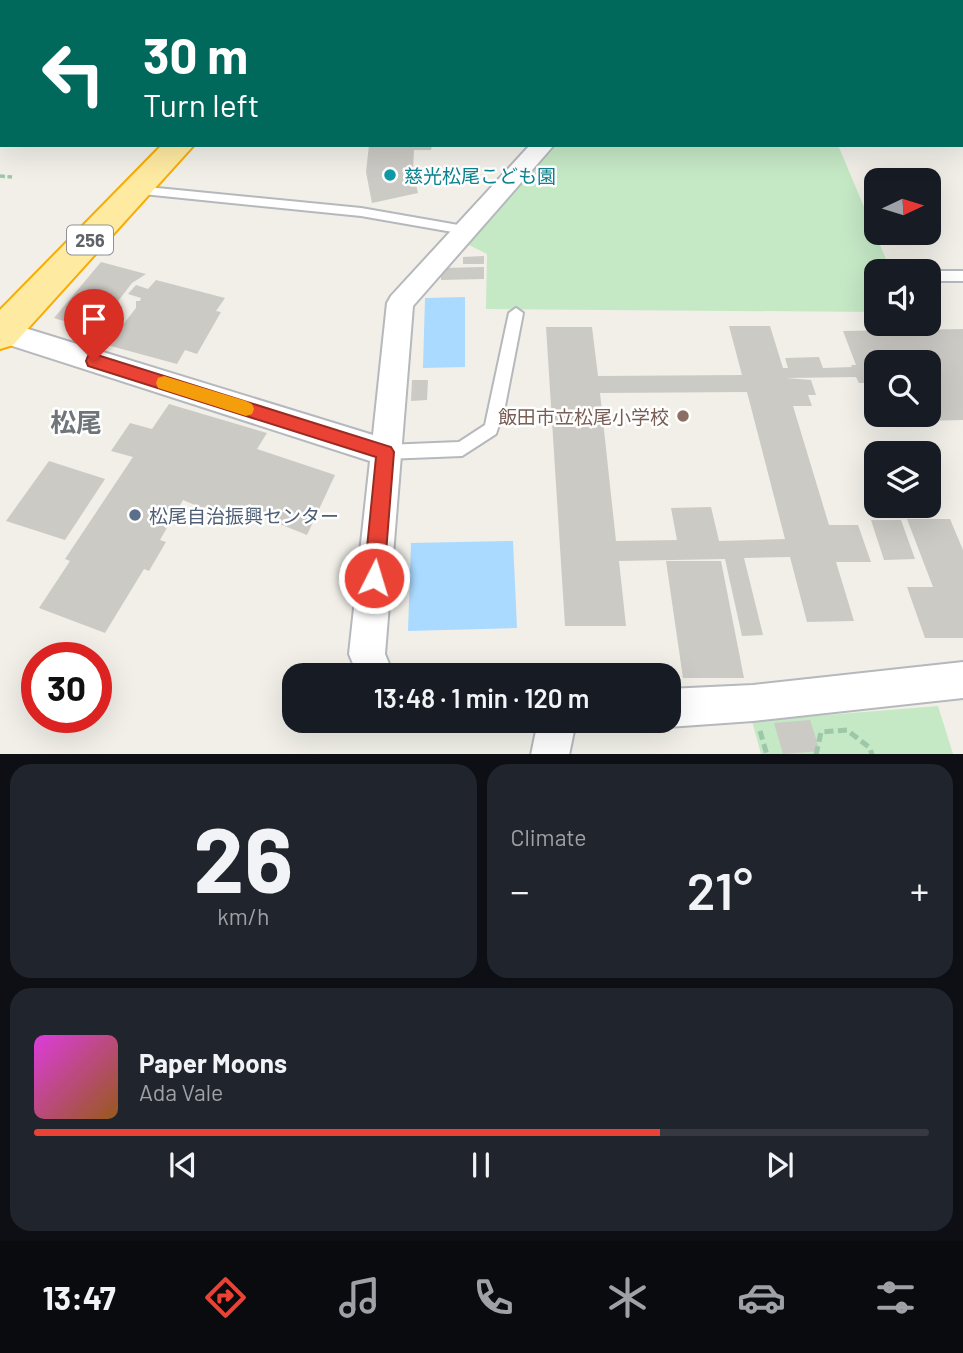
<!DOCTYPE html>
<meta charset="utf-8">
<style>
body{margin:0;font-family:Barlow,"Noto Sans JP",sans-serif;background:#20242c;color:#f1f3f6;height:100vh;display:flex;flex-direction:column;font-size:26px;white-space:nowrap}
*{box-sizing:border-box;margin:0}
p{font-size:23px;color:#9ea1a6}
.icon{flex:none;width:38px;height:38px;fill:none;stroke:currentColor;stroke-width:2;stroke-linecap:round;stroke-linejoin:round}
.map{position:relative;height:754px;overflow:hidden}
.side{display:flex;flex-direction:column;gap:10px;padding:10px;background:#0d0f14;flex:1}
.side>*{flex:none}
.top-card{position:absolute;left:0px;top:0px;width:964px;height:147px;box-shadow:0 7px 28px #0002;background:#00695c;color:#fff;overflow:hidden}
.needle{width:46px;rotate:86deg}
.fabs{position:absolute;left:864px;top:168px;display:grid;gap:14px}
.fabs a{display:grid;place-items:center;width:77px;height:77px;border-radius:14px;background:#171b24;box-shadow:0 7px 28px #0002;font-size:35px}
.speed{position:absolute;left:21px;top:642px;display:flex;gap:14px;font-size:35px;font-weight:700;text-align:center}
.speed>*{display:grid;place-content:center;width:91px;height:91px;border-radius:50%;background:#171b24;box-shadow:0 7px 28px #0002;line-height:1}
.speed .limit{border:10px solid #d22;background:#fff;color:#111}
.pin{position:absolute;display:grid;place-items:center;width:60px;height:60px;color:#fff;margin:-72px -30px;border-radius:50% 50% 50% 0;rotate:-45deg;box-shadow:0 0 7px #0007}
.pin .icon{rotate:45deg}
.me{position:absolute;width:77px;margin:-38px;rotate:5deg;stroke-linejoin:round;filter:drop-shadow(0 0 5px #0008)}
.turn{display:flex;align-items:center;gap:24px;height:147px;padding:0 28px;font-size:32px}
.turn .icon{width:91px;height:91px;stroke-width:2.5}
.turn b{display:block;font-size:49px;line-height:60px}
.big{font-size:52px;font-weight:600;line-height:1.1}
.side .widget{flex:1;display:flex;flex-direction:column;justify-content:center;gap:10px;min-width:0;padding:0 24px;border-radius:21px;background:#20242c}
.side .dial{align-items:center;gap:0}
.dial b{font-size:91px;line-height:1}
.song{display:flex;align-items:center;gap:21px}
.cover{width:84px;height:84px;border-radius:10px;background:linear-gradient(135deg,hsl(300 70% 55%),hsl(30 70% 35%))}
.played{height:7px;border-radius:4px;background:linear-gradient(90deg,#ea4335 70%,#363941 70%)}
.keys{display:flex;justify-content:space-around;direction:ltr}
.heat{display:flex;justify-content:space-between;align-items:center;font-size:38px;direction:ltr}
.side .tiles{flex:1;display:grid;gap:10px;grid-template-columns:1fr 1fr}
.widget:last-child{grid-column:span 2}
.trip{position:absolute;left:282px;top:663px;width:399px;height:70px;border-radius:21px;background:#171b24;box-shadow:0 7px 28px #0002;font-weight:600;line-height:70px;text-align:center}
.dock{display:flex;height:112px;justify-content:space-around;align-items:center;background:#090b0e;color:#9ea1a6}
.dock .icon{width:49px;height:49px}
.dock .on{color:#ea4335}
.dock b{font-size:32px;color:#f1f3f6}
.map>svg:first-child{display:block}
.green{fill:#c5e8c5}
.water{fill:#aadaff}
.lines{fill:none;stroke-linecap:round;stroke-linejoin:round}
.stream{stroke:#aadaff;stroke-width:5}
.building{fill:#cccac5;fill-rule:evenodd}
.service-casing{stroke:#b5b8bc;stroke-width:4}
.minor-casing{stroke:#b5b8bc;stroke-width:4}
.trunk-casing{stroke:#f9ab00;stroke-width:4}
.path-far1{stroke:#9cc7a9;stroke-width:3.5;stroke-dasharray:5 2.5;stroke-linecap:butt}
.path{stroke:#9cc7a9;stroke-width:5;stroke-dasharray:9 4.5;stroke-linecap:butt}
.service{fill:#fff;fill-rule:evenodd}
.minor{fill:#fff;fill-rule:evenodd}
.trunk{fill:#feeaa1;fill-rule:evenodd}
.route{fill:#ea4335;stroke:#982c22;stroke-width:2}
.slow{fill:#f59e0b}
.culture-dot{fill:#0f9aa8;stroke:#fff;stroke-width:2.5}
.education-dot{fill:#8d6e63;stroke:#fff;stroke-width:2.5}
.service-dot{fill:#5c6f8a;stroke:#fff;stroke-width:2.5}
.labels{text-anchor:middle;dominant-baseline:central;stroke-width:5;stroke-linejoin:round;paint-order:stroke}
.shield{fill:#fff;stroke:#8f9295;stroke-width:2}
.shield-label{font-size:18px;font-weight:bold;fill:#5f6368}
.culture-label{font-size:19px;fill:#0d838f;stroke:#fff;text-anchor:start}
.education-label{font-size:19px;fill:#785e54;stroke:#fff;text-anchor:end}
.service-label{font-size:19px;fill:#4e5e75;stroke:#fff;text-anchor:start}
.district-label{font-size:26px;font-weight:bold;fill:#70757a;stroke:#fff}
</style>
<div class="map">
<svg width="963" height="755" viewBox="0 0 963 755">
<rect width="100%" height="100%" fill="#f1efe8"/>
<g class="green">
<polygon points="557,145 838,145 891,271 877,271 877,312 486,309 487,254 465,243"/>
<polygon points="938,706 953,754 761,754 752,721"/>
</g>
<g class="water">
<polygon points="465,297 465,367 423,368 425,298"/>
<polygon points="513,541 517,628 408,631 411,543"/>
</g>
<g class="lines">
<polyline class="stream" points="299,2 301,0"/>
</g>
<g class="building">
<polygon points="369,145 432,145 431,150 414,150 413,170 418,193 372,203 366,172"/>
<polygon points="484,256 484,264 463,264 463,257"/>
<polygon points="101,262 146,274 132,283 115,305 121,307 96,338 79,333 84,327 54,318"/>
<polygon points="484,267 484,279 441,280 441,268"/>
<polygon points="156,280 225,298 216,311 221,312 197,354 185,350 177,364 107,345 136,308 136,301 140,301 141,298 128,294 136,285 148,289"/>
<path d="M729 326H770L783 368H788L785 358 819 357 823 368 852 367 851 365H856L843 331 963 329V420L880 422 877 415H929V362H877V415L864 383H859L856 377 786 378 811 380 816 395H808L812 406H793L829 525H858L871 562H836L854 621 807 622 790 557 744 558 763 635 742 636 725 559 619 561 626 626H565L546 327H592L598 376 742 375ZM747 392 785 539 719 541 711 507 671 508 677 540 616 541 600 393Z"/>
<polygon points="412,380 428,380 427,400 411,401"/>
<polygon points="169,404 267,433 257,449 335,475 307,535 240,508 232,521 183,500 160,540 166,542 149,571 144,569 105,633 39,608 70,561 65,559 133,457 111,451 130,423 152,429"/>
<polygon points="49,461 105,479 65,540 6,521"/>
<polygon points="907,519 950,519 963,550 963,638 925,638 907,587 933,587"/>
<polygon points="871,520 901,520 915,559 884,560"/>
<polygon points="666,561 721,561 744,678 683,678"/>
<polygon points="810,720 820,751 783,754 774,723"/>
</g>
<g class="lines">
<g class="service-casing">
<g id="service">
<polygon points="892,0 901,0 891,2"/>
<rect x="962" y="61" width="1" height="6"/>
<polygon points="137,186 361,208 464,226 470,230 464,234 361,216 133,193 131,190"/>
<rect x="929" y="271" width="34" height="10"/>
<polygon points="516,308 523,313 505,406 496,434 462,456 385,459 380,457 377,452 380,447 385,445 459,442 485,425 509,313"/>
</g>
</g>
<g class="minor-casing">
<g id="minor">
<polygon points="0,0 21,0 23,2 2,2 0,6"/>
<rect x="685" y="0" width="18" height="2"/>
<polygon points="530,145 554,145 413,306 385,654 394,676 358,676 349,654 370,461 0,342 2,321 373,435 387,303 391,296"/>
<polygon points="963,662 963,698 753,721 668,727 655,721 668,721 668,689 753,685"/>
<polygon points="538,721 576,721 569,755 531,755"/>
</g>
</g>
<g class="trunk-casing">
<g id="trunk">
<polygon points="302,0 326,0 301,2"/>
<polygon points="162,145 194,145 13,345 0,349 0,310"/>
</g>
</g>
<g class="path-far1">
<polyline points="0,50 2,48"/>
<polyline points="0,176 12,177"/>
</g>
<g class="path">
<polyline points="760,731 767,755"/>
<polyline points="816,755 821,732 847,730 870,748 872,755"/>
</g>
<use href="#service" class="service"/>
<use href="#minor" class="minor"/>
<use href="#trunk" class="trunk"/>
</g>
<polygon class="route" points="94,354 391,447 394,452 384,578 381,585 374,588 367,585 364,578 376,457 88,366 86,361 88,356"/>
<polygon class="slow" points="164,376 246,401 252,404 254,409 252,414 246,416 158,388 156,383 158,378"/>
<circle class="culture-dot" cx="390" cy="175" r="7"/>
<circle class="education-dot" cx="683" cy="416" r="7"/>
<circle class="service-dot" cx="135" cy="515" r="7"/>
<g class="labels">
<rect class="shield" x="67" y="225.5" width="46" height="29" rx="5"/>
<g class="shield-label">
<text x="90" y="240">256</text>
</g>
<g class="culture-label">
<text x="404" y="175">慈光松尾こども園</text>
</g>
<g class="education-label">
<text x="669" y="416">飯田市立松尾小学校</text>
</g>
<g class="service-label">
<text x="149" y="515">松尾自治振興センター</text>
</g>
<g class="district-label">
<text x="76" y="421">松尾</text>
</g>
</g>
</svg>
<div class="fabs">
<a><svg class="needle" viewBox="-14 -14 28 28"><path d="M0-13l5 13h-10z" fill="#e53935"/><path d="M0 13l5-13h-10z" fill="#9ea1a6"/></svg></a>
<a><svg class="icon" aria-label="sound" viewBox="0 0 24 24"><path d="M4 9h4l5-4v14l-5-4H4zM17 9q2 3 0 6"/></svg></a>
<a><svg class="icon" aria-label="search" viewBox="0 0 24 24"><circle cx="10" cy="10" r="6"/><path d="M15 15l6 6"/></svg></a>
<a><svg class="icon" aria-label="layers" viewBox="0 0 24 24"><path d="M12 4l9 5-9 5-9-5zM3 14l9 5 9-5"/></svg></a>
</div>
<div class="speed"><div class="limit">30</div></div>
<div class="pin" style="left:94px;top:361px;background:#d93025"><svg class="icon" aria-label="arrive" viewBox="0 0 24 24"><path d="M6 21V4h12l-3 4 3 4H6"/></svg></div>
<svg class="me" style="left:374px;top:578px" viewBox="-20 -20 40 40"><circle r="17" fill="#ea4335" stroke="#fff" stroke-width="3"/><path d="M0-11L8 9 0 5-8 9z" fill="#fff"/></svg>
<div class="trip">13:48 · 1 min · 120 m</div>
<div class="top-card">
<div class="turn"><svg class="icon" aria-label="left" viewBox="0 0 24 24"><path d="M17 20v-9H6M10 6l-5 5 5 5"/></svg><div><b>30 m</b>Turn left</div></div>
</div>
</div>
<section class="side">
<div class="tiles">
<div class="widget dial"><b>26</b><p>km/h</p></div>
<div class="widget"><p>Climate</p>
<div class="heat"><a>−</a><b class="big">21°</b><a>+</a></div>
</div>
<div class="widget">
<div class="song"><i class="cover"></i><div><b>Paper Moons</b><p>Ada Vale</p></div></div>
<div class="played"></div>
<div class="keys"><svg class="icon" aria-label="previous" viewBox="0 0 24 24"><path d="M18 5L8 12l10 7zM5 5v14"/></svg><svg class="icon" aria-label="pause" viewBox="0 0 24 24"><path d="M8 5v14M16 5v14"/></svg><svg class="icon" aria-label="next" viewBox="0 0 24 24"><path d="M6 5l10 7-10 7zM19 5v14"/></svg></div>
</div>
</div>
</section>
<nav class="dock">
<b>13:47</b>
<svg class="icon on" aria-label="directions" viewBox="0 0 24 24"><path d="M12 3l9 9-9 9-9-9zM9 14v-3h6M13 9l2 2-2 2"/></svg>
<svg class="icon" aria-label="music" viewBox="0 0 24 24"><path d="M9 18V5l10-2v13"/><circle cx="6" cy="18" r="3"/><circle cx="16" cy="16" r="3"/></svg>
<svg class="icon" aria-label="phone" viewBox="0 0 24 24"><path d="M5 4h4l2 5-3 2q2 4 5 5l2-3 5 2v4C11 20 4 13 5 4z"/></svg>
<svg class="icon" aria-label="climate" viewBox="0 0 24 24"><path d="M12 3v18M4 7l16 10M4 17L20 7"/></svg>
<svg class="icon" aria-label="car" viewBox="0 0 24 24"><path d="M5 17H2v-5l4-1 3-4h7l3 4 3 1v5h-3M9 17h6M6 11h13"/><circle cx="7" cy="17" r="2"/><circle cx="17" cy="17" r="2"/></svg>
<svg class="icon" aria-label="filters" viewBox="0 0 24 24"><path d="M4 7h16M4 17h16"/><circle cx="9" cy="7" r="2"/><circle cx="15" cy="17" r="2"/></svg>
</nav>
